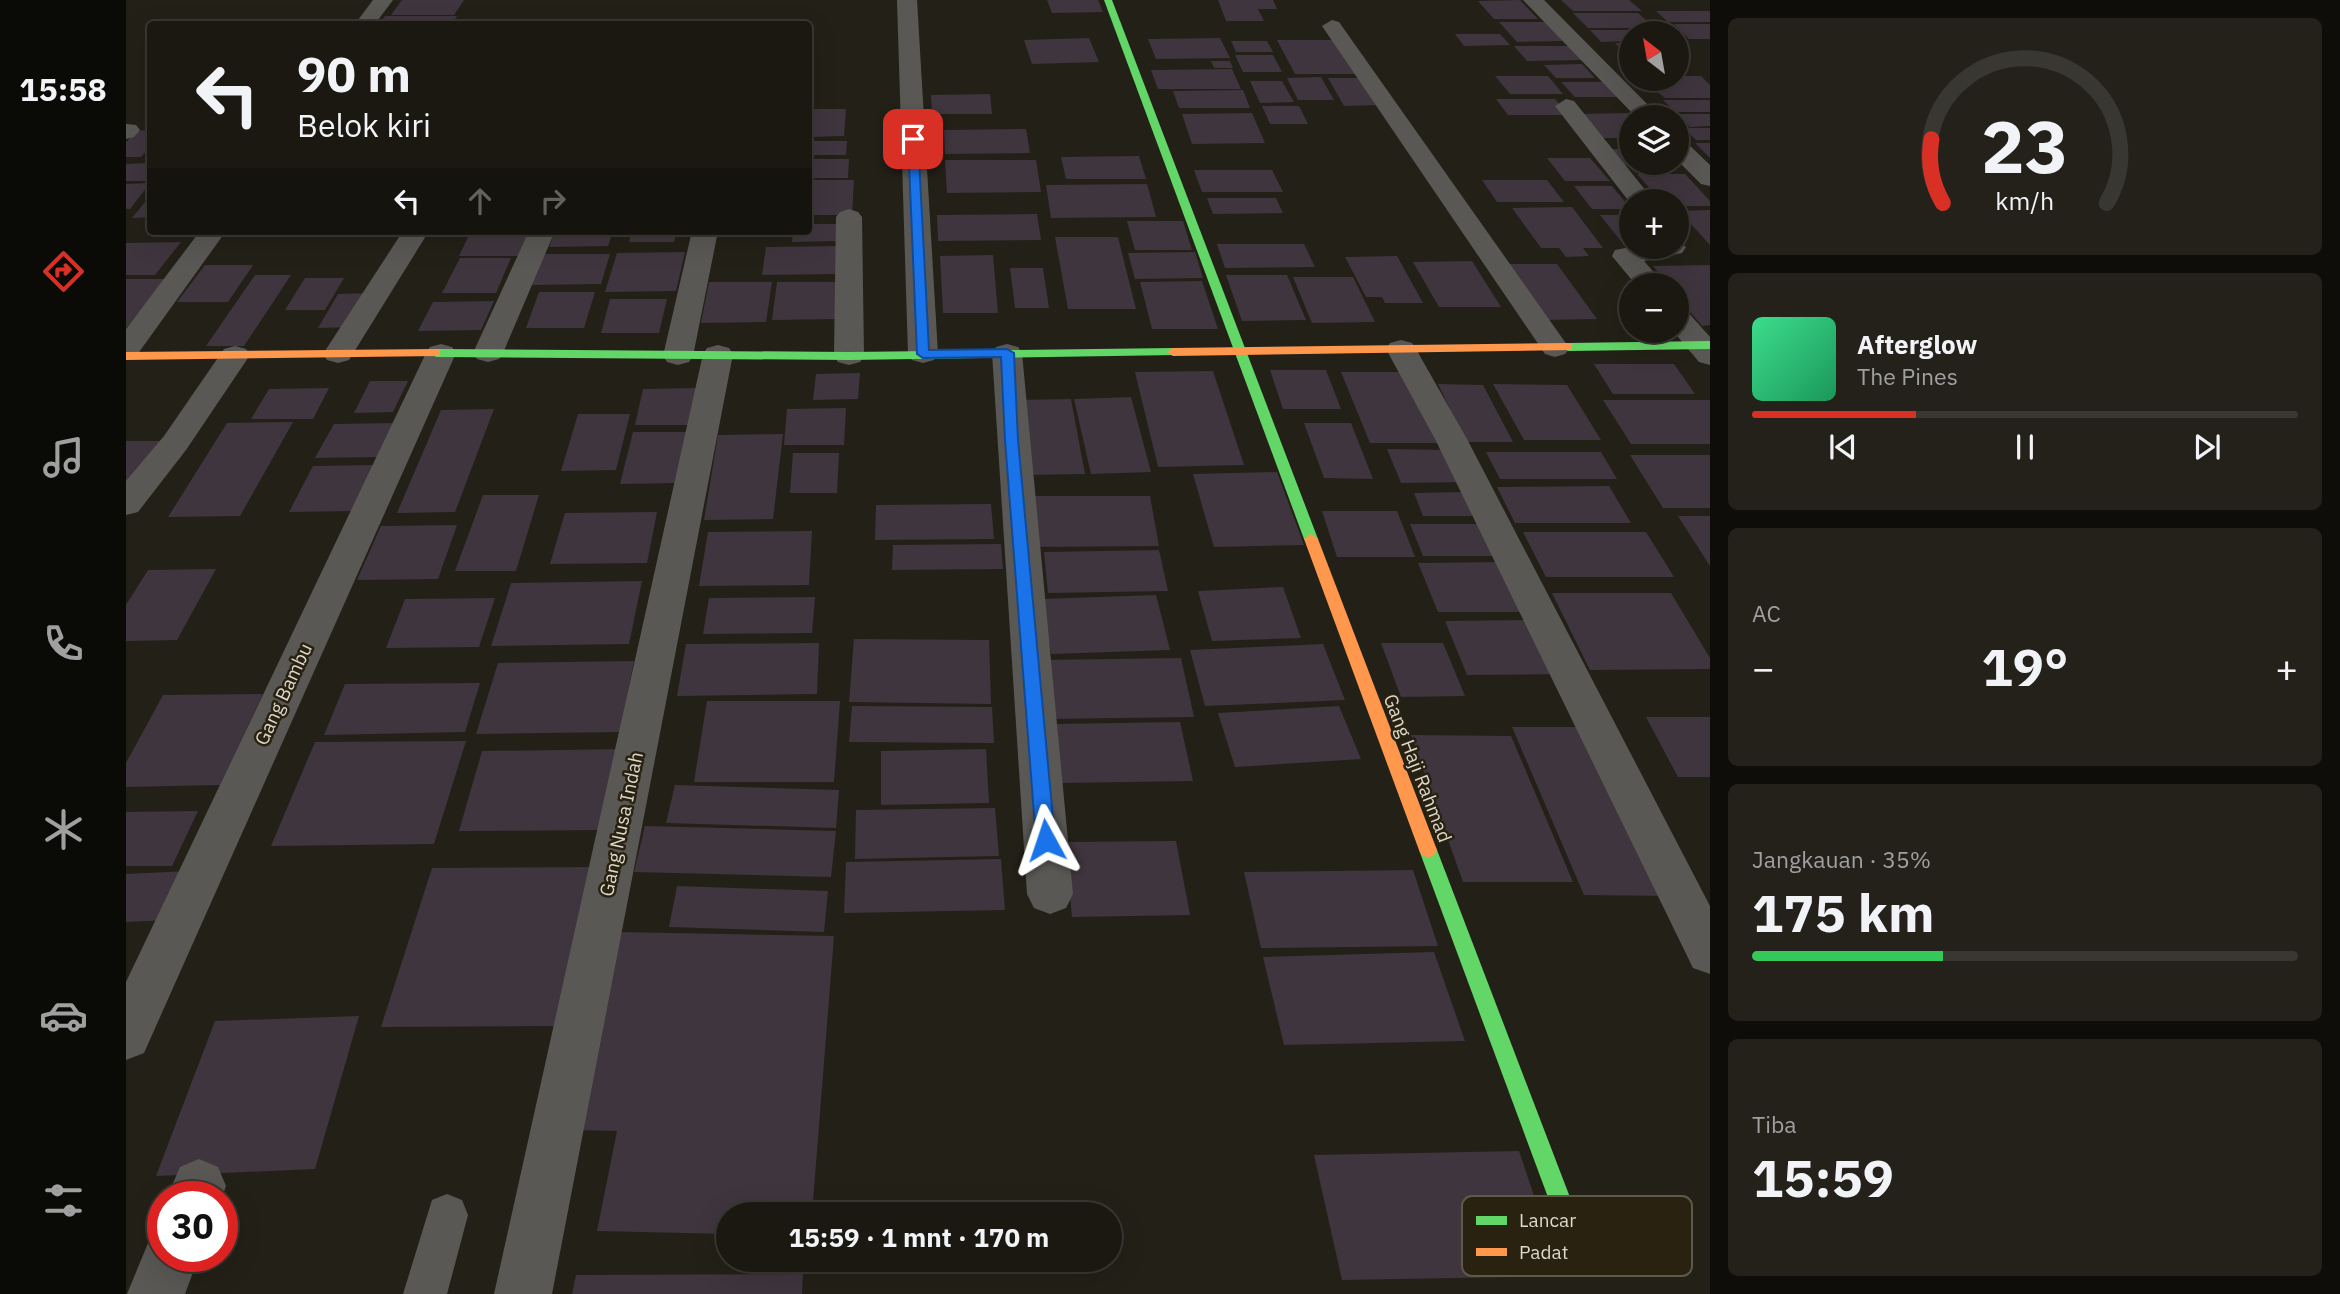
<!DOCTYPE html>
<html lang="id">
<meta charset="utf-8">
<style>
body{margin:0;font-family:"IBM Plex Sans",sans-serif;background:#23211a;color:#f1f3f6;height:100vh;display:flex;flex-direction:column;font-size:26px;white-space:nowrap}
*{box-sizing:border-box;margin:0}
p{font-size:23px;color:#9fa09f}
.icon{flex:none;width:38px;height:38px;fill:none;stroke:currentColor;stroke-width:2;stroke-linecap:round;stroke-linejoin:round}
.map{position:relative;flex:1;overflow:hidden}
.side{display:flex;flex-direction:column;gap:18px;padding:18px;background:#0e0d09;width:630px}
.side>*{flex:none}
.banner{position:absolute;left:21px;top:21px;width:665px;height:214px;border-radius:7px;box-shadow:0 7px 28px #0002,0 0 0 2px #383731;background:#1a1811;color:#f1f3f6;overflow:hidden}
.needle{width:46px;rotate:329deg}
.buttons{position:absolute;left:1493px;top:21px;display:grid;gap:14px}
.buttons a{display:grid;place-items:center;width:70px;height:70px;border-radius:50%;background:#1a1811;box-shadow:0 7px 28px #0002,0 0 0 2px #383731;font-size:35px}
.speed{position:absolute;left:21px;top:1181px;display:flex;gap:14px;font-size:35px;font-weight:700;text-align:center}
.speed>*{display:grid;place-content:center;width:91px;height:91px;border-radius:50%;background:#1a1811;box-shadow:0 7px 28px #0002,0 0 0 2px #383731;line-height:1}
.speed .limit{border:10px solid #d22;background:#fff;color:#111}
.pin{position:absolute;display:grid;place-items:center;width:60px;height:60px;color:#fff;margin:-30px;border-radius:14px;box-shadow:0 4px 10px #0006}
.me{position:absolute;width:77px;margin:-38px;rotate:355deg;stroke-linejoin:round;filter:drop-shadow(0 0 5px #0008)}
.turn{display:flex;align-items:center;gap:24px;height:147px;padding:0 35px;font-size:32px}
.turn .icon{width:91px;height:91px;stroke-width:2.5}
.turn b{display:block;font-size:49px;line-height:60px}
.lanes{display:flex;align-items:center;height:66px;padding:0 35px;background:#0003;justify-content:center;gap:35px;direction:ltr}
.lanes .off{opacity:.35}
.big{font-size:52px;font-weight:700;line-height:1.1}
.side .tile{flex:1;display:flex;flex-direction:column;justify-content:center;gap:10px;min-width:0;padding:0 24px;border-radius:10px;background:#23211a}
.side .dial{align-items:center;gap:0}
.dial svg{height:182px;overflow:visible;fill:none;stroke:#383731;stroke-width:7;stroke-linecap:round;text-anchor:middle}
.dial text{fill:#f1f3f6;stroke:none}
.song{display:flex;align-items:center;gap:21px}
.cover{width:84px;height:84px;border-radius:10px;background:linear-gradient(135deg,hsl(150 70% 55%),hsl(150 70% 35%))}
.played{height:7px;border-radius:4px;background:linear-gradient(90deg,#d93025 30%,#383731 30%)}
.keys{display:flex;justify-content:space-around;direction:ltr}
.heat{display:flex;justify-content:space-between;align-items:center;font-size:38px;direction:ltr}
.charge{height:10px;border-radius:5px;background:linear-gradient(90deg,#34c759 35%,#383731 0)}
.trip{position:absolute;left:590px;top:1202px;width:406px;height:70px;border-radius:35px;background:#1a1811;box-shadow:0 7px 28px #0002,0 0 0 2px #383731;font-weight:700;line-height:70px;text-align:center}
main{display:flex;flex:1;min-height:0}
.tabs{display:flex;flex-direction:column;width:126px;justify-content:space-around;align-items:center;background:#0a0a07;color:#9fa09f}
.tabs .icon{width:49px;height:49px}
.tabs .selected{color:#d93025}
.tabs b{font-size:32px;color:#f1f3f6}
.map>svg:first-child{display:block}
.building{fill:#3f353e}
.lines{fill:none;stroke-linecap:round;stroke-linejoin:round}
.lane{fill:#5a5855;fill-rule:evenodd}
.street{fill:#5a5855;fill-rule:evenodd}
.fast{fill:#63d668;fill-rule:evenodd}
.slow{fill:#ff974d;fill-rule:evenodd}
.route{fill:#1a73e8;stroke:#114b97;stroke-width:2}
.labels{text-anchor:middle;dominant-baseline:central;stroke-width:5;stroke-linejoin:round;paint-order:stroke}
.street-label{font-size:19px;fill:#ddd9ce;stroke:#292211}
.key{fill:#292211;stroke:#5f594a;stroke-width:2}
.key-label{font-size:19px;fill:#ddd9ce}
</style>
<main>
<nav class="tabs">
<b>15:58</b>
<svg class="icon selected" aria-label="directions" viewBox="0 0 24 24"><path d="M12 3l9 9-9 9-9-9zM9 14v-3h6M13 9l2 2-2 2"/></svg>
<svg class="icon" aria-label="music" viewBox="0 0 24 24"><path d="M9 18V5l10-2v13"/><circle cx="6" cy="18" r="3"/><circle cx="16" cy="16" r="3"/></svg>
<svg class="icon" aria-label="phone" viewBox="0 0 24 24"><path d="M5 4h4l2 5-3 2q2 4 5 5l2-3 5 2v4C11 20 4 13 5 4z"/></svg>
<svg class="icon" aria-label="climate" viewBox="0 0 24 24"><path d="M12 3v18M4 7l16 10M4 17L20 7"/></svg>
<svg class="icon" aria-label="car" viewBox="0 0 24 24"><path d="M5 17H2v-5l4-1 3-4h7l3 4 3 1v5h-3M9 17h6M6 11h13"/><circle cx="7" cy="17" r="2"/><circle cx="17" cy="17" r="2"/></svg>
<svg class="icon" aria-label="filters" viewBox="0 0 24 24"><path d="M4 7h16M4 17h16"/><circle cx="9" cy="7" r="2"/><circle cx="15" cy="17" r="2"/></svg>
</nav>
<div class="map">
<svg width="1584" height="1294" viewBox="0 0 1584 1294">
<rect width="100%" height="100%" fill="#232017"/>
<g class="building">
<polygon points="276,0 338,0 328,15 265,15"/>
<polygon points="921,0 972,0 977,12 926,13"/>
<polygon points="1092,0 1147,0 1151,9 1132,9 1138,21 1100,21"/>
<polygon points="1394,0 1412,19 1368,19 1352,1"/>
<polygon points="1435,0 1503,0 1516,11 1447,11"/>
<polygon points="1530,11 1584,11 1584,22 1542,22"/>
<polygon points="1447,13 1512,13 1529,28 1462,28"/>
<polygon points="259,16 331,16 326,24 253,24"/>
<polygon points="1373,22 1420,22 1438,41 1391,42"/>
<polygon points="1548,24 1584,24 1584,39 1563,39"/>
<polygon points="1464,30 1521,30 1525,33 1505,33 1505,41 1475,42"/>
<polygon points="1329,34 1374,34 1384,45 1338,46"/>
<polygon points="963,38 973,62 906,64 898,40"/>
<polygon points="1094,38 1104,58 1030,59 1022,39"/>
<polygon points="1151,40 1208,40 1229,74 1169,74"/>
<polygon points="1105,41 1141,41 1147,52 1110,52"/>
<polygon points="1489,43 1505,43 1505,56 1502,56"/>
<polygon points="1388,46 1444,46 1457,60 1401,61"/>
<polygon points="1109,55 1147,55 1156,72 1117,72"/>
<polygon points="1085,61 1104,61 1107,68 1088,68"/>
<polygon points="1456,64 1469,78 1430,78 1418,65"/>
<polygon points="1106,69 1115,89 1032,89 1025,70"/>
<polygon points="1369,76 1422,76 1437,94 1384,94"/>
<polygon points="1550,76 1575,76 1584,85 1584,98 1539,98 1515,79 1550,79"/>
<polygon points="1195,77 1208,100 1172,100 1161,78"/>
<polygon points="1202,78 1240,78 1257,105 1218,106"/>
<polygon points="1124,81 1156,81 1168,102 1134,103"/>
<polygon points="1435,82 1478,82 1493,97 1449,97"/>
<polygon points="1117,90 1124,108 1053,108 1047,91"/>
<polygon points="864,94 866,114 806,114 805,95"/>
<polygon points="1370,99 1429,99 1443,115 1382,115"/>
<polygon points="1537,100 1584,100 1584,112 1549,112"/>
<polygon points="1136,106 1173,106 1182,124 1144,124"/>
<polygon points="682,109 720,109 718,136 682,137"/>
<polygon points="1126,113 1139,143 1066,144 1056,114"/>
<polygon points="1508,113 1512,117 1505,117 1505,138 1472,138 1451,114"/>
<polygon points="1551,114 1584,114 1584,126 1564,127"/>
<polygon points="1558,128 1584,128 1584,140 1570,140"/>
<polygon points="900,129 904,153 819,154 818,130"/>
<polygon points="24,130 24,147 15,157 0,157 0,142 11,131"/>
<polygon points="682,141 721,141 720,155 682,155"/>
<polygon points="1569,143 1584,143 1584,158"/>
<polygon points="1482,149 1505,149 1505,165 1496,165"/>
<polygon points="1013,156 1020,179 940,179 935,157"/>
<polygon points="1421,158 1464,158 1484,181 1439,181"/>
<polygon points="682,159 723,159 722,178 682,178"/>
<polygon points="819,160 910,160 915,192 821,193"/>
<polygon points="24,163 24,181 0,181 0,164"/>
<polygon points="1068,170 1146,170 1157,192 1076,192"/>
<polygon points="1511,174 1559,174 1584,201 1584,206 1550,206 1550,201 1535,201"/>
<polygon points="682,180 728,180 726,215 682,215"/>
<polygon points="1356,180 1421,180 1438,202 1371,202"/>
<polygon points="24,183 4,209 0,209 0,184"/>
<polygon points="1021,184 1030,217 925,218 920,185"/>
<polygon points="1448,186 1486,186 1505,209 1466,209"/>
<polygon points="24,196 24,217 6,218"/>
<polygon points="1081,198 1150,198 1157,213 1087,214"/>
<polygon points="1446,207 1477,248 1457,248 1463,256 1440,257 1433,248 1415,248 1386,208"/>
<polygon points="1584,210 1584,245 1553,211"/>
<polygon points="911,214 915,240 812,241 811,215"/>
<polygon points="1474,215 1505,215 1505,245 1498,245"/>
<polygon points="1001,221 1057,221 1066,250 1009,250"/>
<polygon points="682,224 714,224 713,241 666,242 667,231 682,231"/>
<polygon points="345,231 409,231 398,256 333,256"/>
<polygon points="429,231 487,231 482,246 423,247"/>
<polygon points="506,231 551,231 548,242 503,242"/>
<polygon points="929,237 992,237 1010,309 942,309"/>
<polygon points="55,242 29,275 0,275 0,243"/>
<polygon points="1091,244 1178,244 1189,267 1099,268"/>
<polygon points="714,246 712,274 636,275 640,247"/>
<polygon points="559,252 550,291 479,292 491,253"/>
<polygon points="1069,252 1077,278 1009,279 1002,253"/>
<polygon points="418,254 484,254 475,284 406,285"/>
<polygon points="867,255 872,313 817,313 814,256"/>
<polygon points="1271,256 1297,303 1259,303 1256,297 1240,297 1219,257"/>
<polygon points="334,258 385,258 370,293 316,293"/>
<polygon points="1346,261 1375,307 1313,307 1287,262"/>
<polygon points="1381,264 1431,264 1471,319 1417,320"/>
<polygon points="79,265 127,265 102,302 51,302"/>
<polygon points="1584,265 1584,325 1576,326 1550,295 1550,285 1543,285 1527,266"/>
<polygon points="884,268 917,268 923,308 889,308"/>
<polygon points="129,275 165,275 118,346 80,346"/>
<polygon points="1100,275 1161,275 1180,320 1116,321"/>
<polygon points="1167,277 1227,277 1249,322 1186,323"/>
<polygon points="179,278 218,278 199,310 159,310"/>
<polygon points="0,279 39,279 0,328"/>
<polygon points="1076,281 1092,329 1026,329 1014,282"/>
<polygon points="583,282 646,282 640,322 575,323"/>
<polygon points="651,282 715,282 713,319 646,320"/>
<polygon points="413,292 469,292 458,328 400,328"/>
<polygon points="246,293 227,327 192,328 212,294"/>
<polygon points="484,299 541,299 533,333 475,333"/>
<polygon points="368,301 355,330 292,331 307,302"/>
<polygon points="1468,364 1548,364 1569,394 1487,394"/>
<polygon points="1144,370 1200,370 1215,409 1157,409"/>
<polygon points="1087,371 1118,465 1032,467 1009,372"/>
<polygon points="1215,372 1285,372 1319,443 1244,443"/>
<polygon points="734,373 732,399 687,400 690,374"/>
<polygon points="244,381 282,381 267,412 228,413"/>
<polygon points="1312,384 1357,385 1387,442 1340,442"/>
<polygon points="1367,384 1441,385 1475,440 1398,440"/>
<polygon points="203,388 187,419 125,419 143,389"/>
<polygon points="571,388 564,425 509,425 517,389"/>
<polygon points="1005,397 1025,472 965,474 948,399"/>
<polygon points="945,399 959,474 896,475 887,400"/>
<polygon points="1477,400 1584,400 1584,444 1505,444"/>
<polygon points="720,408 718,445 658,445 661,409"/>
<polygon points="368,409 329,512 271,513 315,410"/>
<polygon points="452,414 504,414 490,470 435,471"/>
<polygon points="167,422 114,516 42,517 101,423"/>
<polygon points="271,423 255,457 189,458 208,424"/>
<polygon points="1178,423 1225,423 1247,479 1198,478"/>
<polygon points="507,432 561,432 551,483 494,484"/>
<polygon points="657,434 647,519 578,520 592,435"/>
<polygon points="0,441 36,441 0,495"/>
<polygon points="1261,449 1325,450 1340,482 1275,483"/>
<polygon points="1360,452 1475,452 1491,479 1374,479"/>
<polygon points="667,453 713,453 711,493 664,493"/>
<polygon points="1504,455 1584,455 1584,508 1537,508"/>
<polygon points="249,465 228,511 163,512 187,466"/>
<polygon points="1151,472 1178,545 1088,547 1067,474"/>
<polygon points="1483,486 1505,523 1389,523 1371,487"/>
<polygon points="1340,492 1352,516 1297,516 1288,493"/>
<polygon points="357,495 413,495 390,571 329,571"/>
<polygon points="902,496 1024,496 1033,546 906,547"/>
<polygon points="865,504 868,539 749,540 750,505"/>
<polygon points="1196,511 1271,511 1289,557 1211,557"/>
<polygon points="531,512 521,563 424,564 439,513"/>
<polygon points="1552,516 1584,516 1584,566"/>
<polygon points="1284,524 1358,524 1374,556 1297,556"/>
<polygon points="331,525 312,579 231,580 255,526"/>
<polygon points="686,531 683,585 573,586 582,532"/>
<polygon points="1397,532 1520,532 1548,577 1420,577"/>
<polygon points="875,544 877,569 766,570 767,545"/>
<polygon points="1033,550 1042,591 922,593 918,552"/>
<polygon points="1377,562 1401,612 1312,612 1292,563"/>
<polygon points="90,569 51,640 0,641 0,605 22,570"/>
<polygon points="516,581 503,644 365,646 385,583"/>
<polygon points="1157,587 1175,638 1086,641 1072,591"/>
<polygon points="1426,593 1545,593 1584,658 1584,669 1464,670"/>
<polygon points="1030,595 1044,650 925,654 916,599"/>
<polygon points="689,597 686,633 577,634 583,598"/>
<polygon points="369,598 353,647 260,648 279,599"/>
<polygon points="1411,620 1437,674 1341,675 1319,621"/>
<polygon points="728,639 863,640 865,704 723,702"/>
<polygon points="693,643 691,694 551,696 560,644"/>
<polygon points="1255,643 1317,643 1339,696 1275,697"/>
<polygon points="1197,644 1219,700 1079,706 1064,650"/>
<polygon points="1055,658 1068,717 919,719 913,660"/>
<polygon points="508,661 494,732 350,734 372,663"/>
<polygon points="354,683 339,732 198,735 219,684"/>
<polygon points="137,694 94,785 0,787 0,763 37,695"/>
<polygon points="581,701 714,701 708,782 568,782"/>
<polygon points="726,706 866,707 868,743 723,742"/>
<polygon points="1213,706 1235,759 1109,767 1092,713"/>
<polygon points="1520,717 1584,717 1584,777 1552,777"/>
<polygon points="1054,722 1067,781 935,783 928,724"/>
<polygon points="1386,727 1463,727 1543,896 1458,895"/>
<polygon points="1285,735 1385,736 1447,882 1337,882"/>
<polygon points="340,741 308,844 145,846 189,742"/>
<polygon points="501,749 485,830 333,831 356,751"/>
<polygon points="860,749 863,803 755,805 755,751"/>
<polygon points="549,785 713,790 710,828 540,823"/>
<polygon points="869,808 873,856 729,859 730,810"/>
<polygon points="72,811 46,866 0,866 0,812"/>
<polygon points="519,826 710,831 705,877 508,872"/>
<polygon points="1050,841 1064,915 946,917 939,842"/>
<polygon points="875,859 879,910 718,913 720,862"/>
<polygon points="478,867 446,1026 255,1027 306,868"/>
<polygon points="1287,870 1312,946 1135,948 1118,872"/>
<polygon points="64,871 44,920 0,922 0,874"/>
<polygon points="551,886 702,891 698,932 543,927"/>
<polygon points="493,932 708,936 686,1214 602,1214 602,1234 471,1231 491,1131 449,1130"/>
<polygon points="1308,952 1339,1041 1158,1045 1137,957"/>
<polygon points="233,1016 189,1169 30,1176 89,1021"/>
<polygon points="1393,1151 1435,1276 1216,1280 1188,1155"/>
<polygon points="677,1274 676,1294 446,1294 450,1275"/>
</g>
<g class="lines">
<polygon class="lane" points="321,1194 336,1200 342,1215 321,1294 277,1294 306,1200"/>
<g class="street">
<polygon points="247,0 267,0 249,24 229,24"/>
<polygon points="771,0 791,0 812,354 808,360 797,363 786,360 782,354"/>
<polygon points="1397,0 1418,0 1534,117 1510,117"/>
<polygon points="1206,20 1213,22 1439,342 1444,348 1439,354 1429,357 1419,354 1196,26"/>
<polygon points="1440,99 1448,101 1528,201 1505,201 1505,204 1429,106"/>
<polygon points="0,124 10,125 14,130 8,137 0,139"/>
<polygon points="1550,138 1558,140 1584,165 1584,186 1575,184 1550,159"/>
<polygon points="723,209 732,212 736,217 738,356 734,362 723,365 712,362 708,356 710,217 714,212"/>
<polygon points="74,231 100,231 11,355 0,358 0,329"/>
<polygon points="277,231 303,231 223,360 212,363 201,360 197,354"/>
<polygon points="403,231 429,231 377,353 373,359 362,362 351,359 347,353"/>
<polygon points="566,231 592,231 567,356 563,362 552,365 541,362 537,356"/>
<polygon points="1550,240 1560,247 1556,253 1518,261 1539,285 1510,285 1486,256 1489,250 1505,247 1550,247"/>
<polygon points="1550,308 1560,310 1584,337 1584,365 1573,362 1547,331 1550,331"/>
<polygon points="1275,340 1286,343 1290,349 1341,439 1584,906 1584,974 1567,968 1309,439 1260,349 1264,343"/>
<polygon points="315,344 326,347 330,353 18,1053 0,1060 0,982 300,353 304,347"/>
<polygon points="881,344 892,347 896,353 947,894 940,908 924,914 908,908 901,894 866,353 870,347"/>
<polygon points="592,345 603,348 607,354 426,1294 368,1294 577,354 581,348"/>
<polygon points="109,346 120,349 124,355 60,450 12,512 0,515 0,481 38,436 98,349"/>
<polygon points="73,1159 92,1167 100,1186 96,1197 41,1197 54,1167"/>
<polygon points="37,1231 37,1256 73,1256 59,1294 1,1294 25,1236"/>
</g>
<g class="fast">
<polygon points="978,0 986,0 1192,539 1190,542 1180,542 1178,539"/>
<polygon points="1584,341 1584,349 1442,351 1436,347 1442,343"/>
<polygon points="1047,348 1053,352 1051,355 723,360 310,357 304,353 310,349 723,352"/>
<polygon points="1302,842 1308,845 1311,850 1445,1200 1442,1208 1434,1211 1426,1208 1423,1200 1293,850 1296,845"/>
</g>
<g class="slow">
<polygon points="1442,343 1446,344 1446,350 1047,356 1041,352 1047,348"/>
<polygon points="310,349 314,350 314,356 0,360 0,352"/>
<polygon points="1185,534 1192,539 1311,850 1308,855 1302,858 1296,855 1293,850 1178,539"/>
</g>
</g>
<polygon class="route" points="787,136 792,139 803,350 881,349 888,353 892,440 929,840 920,848 910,840 879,440 875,357 797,358 791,354 782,139"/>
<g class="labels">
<g class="street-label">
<text transform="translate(157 694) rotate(-65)">Gang Bambu</text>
<text transform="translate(1292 768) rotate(69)">Gang Haji Rahmad</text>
<text transform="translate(495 824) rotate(-78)">Gang Nusa Indah</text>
</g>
</g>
<rect x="1336" y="1196" width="230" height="80" rx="10" class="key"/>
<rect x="1350" y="1216" width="31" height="9" fill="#63d668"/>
<rect x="1350" y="1248" width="31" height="8" fill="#ff974d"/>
<g class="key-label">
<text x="1393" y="1227">Lancar</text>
<text x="1393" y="1259">Padat</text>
</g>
</svg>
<div class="buttons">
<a><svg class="needle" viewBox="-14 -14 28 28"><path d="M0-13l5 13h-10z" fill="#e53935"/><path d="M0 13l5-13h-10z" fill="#9fa09f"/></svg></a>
<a><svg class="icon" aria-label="layers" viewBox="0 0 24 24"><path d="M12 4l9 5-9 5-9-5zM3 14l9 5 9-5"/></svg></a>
<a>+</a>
<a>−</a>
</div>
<div class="speed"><div class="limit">30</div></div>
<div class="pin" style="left:787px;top:139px;background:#d93025"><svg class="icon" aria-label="arrive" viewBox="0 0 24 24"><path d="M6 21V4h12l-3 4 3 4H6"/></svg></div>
<svg class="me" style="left:920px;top:840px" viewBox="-20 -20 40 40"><path d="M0-17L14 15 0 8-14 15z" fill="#1a73e8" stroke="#fff" stroke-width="4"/></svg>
<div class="trip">15:59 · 1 mnt · 170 m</div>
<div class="banner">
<div class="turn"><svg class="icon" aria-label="left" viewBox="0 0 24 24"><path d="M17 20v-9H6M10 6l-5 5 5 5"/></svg><div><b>90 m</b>Belok kiri</div></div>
<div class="lanes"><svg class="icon" aria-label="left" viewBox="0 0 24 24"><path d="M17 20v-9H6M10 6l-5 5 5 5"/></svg><svg class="icon off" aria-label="ahead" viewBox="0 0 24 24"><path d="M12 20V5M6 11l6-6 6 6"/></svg><svg class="icon off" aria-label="right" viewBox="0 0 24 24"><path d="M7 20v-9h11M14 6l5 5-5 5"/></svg></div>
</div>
</div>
<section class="side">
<div class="tile dial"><svg viewBox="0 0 100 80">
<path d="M14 69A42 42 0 1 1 86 69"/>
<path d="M14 69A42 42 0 0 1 9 41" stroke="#d93025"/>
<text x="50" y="56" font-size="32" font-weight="700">23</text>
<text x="50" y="72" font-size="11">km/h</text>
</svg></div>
<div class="tile">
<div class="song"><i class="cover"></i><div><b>Afterglow</b><p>The Pines</p></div></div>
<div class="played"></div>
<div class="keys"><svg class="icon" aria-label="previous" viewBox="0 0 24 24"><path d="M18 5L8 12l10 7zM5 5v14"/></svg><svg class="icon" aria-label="pause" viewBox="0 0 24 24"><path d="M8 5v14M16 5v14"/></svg><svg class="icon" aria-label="next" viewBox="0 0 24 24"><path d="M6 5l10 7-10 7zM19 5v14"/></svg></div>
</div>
<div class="tile"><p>AC</p>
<div class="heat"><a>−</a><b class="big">19°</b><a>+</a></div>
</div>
<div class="tile"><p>Jangkauan · 35%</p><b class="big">175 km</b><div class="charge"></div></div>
<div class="tile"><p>Tiba</p><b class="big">15:59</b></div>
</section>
</main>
